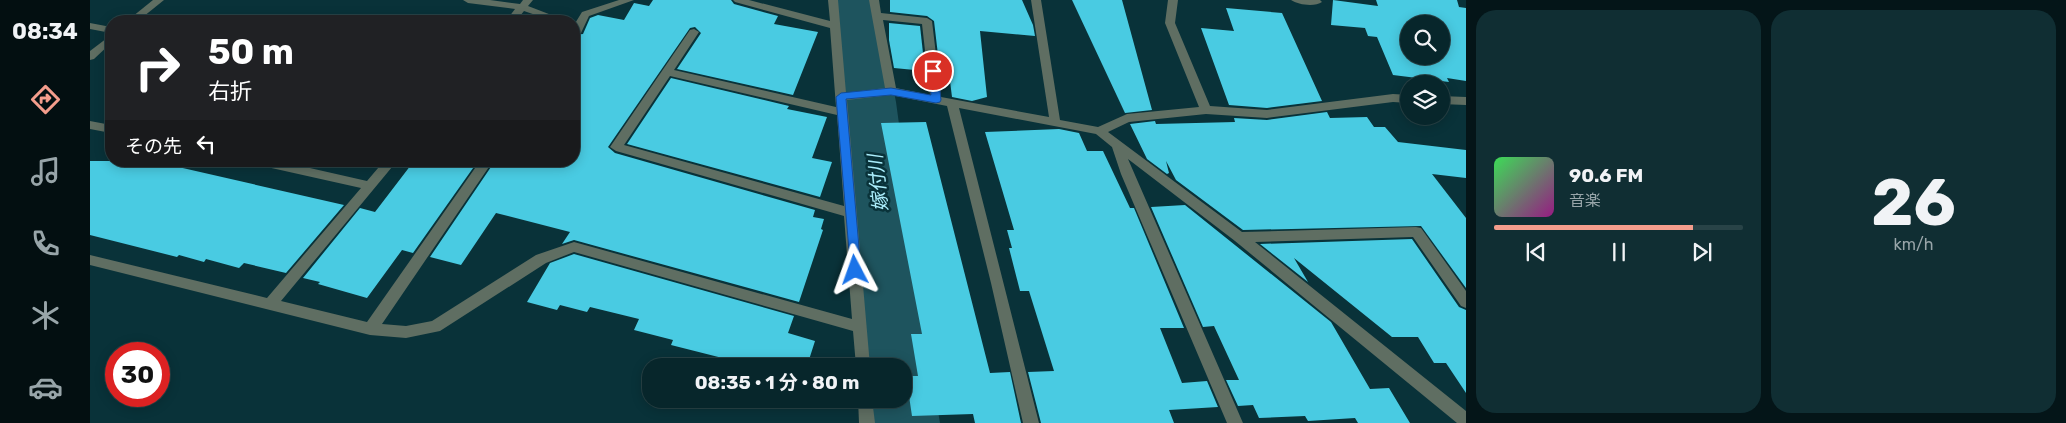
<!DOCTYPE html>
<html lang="ja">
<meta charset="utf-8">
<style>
body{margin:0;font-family:Rubik,"Noto Sans JP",sans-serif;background:#102e33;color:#f1f3f6;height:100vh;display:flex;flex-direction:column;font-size:19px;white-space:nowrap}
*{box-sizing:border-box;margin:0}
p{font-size:16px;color:#98a5a9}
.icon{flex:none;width:28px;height:28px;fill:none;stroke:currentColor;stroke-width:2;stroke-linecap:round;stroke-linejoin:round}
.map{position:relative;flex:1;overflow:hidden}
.side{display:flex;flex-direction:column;gap:10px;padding:10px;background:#041518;width:600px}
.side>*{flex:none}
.top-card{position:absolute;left:15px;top:15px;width:475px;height:152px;border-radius:20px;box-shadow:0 2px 12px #0003,0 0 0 1px #284347;background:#202124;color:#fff;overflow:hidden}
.fabs{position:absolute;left:1310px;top:15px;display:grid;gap:10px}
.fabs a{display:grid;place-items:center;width:50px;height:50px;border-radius:50%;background:#07262b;box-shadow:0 2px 12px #0003,0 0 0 1px #284347;font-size:25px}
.speed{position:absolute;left:15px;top:342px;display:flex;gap:10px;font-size:25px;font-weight:700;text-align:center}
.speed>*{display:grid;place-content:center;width:65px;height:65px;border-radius:50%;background:#07262b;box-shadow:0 2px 12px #0003,0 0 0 1px #284347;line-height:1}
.speed .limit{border:8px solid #d22;background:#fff;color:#111}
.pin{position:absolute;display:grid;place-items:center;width:42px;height:42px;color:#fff;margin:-21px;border:2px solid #fff;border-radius:50%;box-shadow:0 1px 5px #0007}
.me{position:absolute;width:55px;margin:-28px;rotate:356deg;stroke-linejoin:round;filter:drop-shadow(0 0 4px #0008)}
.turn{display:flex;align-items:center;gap:18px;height:105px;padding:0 20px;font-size:22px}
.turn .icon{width:65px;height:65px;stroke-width:2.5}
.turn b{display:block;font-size:35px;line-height:42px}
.then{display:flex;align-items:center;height:48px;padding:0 20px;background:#0003;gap:10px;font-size:19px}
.side .widget{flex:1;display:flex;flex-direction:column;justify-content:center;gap:8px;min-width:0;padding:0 18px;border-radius:20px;background:#102e33}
.side .dial{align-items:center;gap:0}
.dial b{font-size:65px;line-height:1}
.song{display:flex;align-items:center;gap:15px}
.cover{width:60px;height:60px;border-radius:8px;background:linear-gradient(135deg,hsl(130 70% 55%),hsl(310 70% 35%))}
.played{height:5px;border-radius:2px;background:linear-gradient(90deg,#f49d8c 80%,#284347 80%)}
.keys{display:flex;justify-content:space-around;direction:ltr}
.side .tiles{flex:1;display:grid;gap:10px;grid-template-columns:repeat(2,1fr)}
.trip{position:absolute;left:552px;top:358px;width:270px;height:50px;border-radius:20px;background:#07262b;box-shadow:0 2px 12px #0003,0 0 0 1px #284347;font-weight:700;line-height:50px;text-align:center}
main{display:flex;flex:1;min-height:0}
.tabs{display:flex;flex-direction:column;width:90px;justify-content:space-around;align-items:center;background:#030f11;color:#98a5a9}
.tabs .icon{width:35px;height:35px}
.tabs .selected{color:#f49d8c}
.tabs b{font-size:22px;color:#f1f3f6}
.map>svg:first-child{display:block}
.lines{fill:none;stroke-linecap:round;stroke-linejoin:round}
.river{fill:#1e545e;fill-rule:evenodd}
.building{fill:#49cbe2;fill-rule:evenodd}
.minor{fill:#5f6e62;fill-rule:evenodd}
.route{fill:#1a73e8;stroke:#114b97}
.labels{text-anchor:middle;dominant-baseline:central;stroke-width:5;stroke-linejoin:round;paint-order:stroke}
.water-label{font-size:19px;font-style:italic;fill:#abeefc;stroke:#093239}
</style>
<main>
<nav class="tabs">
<b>08:34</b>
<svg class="icon selected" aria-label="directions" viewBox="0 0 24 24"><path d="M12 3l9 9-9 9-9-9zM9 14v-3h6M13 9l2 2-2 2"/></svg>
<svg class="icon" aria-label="music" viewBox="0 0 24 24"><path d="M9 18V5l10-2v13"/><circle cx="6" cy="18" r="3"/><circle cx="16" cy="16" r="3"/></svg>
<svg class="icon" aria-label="phone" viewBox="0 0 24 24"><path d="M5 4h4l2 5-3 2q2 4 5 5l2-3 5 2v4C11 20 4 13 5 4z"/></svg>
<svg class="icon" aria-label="climate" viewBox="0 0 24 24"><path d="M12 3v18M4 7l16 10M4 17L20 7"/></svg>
<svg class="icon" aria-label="car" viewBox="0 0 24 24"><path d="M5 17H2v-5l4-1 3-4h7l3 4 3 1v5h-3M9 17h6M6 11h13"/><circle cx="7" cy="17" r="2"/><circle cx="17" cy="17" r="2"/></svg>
</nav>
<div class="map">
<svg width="1376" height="423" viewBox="0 0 1376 423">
<rect width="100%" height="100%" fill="#093239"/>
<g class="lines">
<polygon class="river" points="740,0 786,0 806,102 842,366 837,378 846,399 850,423 776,423 774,399 814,399 814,366 772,366 754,102"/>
</g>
<g class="building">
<polygon points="563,0 641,0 644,4 688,16 684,24 728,32 703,95 587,69 611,33 605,27 600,28 518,147 525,153 725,210 723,217 734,219 731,229 733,230 709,302 484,240 472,244 480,232 406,213 371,265 340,257 405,161 484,161 484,35 493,34 500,18 508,15 534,20 544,3 559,6"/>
<polygon points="800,0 932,0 943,25 945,36 890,31 897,97 882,101 862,97 859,73 850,72 844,21 837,16 800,12"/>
<polygon points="982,0 1032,0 1062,110 1035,113"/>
<path d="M1243 0 1288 6 1286 0H1367L1369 7 1376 8V81L1357 78 1359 82 1303 75 1287 37 1278 36 1275 28 1241 25ZM1319 24H1351V56H1319Z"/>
<polygon points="1136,8 1192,13 1232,101 1177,108 1139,105 1111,28 1144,31"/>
<polygon points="799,23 830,26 835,71 804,68 799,40"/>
<polygon points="581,78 699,106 697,109 737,117 722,158 742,162 730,197 537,144"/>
<polygon points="1237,112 1240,118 1277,117 1284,127 1295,127 1308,142 1376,150 1376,178 1342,174 1376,218 1376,288 1331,226 1153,230 1086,180 1076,161 1079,173 1077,174 1057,159 1040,124 1065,121 1066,124 1145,122 1144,118 1177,120"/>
<polygon points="836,122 900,373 920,372 931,423 885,423 883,414 822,416 816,376 828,376 821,334 832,334 791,123"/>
<polygon points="969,129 989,133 997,151 1013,151 1040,208 1044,208 1094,328 1070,328 1092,383 1117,381 1128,407 1079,410 1084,423 951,423 938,372 964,371 939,291 930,291 919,248 922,248 917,230 924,230 895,132"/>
<polygon points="0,161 62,161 254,205 196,273 154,263 149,268 116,259 114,262 89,255 87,257 0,235"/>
<polygon points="324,161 388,161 323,253 312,250 277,298 228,284 230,282 213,278 270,208 285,212"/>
<polygon points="1095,205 1241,322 1280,389 1299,388 1320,423 1268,423 1265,418 1218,421 1215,416 1169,418 1163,405 1148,406 1136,380 1149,380 1124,326 1113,327 1061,207"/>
<polygon points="1322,239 1369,307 1376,310 1376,393 1356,363 1344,363 1328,337 1302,337 1204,258 1218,282 1170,244"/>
<polygon points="484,254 704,316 698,333 725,341 717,366 664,366 581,345 583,340 544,330 549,319 500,307 497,312 470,305 467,310 437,302 460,263"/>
</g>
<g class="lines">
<g class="minor">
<polygon points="63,0 74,0 48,21 37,21"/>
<polygon points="373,0 400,0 430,4 433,0 443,0 438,6 477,21 463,21 434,11 426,21 416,21 425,9 378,3"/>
<polygon points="529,0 544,0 499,16 491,33 484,33 484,25 492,12"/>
<path d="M643 0H659L740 21 738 0H748L756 93 795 88 779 0H789L791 13 837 18 842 21 851 97 959 117 941 0H951L970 120 1008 127 1037 114 1109 107 1075 23 1078 0H1088L1085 23 1120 106 1177 110 1303 94 1319 95V103L1303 102 1177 118 1116 114 1039 122 1018 132 1152 232 1326 227 1331 228 1376 291V308L1371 306 1323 237 1165 242 1376 411V423H1367L1145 241 1038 159 1153 423H1137L1031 174 1022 147 1006 134 869 108 949 423H933L901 283 857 106 801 95 757 100 780 366H766L763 331 484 252 456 263 350 331 316 338 280 335 0 265V255L177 298 271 188 168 165 162 161H189L277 181 294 161H307L191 301 277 322 390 161H403L292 324 316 326 342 321 446 255 484 242 762 319 754 216 526 151 520 147 600 30 604 29 609 32 584 70 746 107 740 28 645 2ZM793 20 832 24 840 95 806 88ZM580 76 747 115 754 206 534 145Z"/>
<path d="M1201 0H1230L1232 2C1225 7 1208 5 1201 0Z"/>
<polygon points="0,23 21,27 21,33 0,29"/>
<polygon points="21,35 21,43 4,59 0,60 0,51"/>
<polygon points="1351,96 1376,97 1376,105 1351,104"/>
<polygon points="0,121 21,125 21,133 0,129"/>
<polygon points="768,399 782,399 785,423 769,423"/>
</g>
</g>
<polygon class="route" points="843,68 848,71 851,100 850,102 846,103 801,95 756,99 771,270 769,274 761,274 746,97 751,93 801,88 841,95 838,71"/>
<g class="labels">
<g class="water-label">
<text transform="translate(788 183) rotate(-96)">嫁付川</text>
</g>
</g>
</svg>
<div class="fabs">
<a><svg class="icon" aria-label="search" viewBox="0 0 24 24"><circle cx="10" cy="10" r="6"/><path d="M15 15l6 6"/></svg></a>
<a><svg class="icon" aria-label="layers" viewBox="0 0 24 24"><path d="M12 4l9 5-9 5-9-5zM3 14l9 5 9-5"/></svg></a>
</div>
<div class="speed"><div class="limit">30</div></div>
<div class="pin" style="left:843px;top:71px;background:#d93025"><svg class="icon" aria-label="arrive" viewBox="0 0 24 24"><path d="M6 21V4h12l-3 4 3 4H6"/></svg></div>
<svg class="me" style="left:765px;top:270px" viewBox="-20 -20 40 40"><path d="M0-17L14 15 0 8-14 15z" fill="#1a73e8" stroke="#fff" stroke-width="4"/></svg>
<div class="trip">08:35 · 1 分 · 80 m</div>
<div class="top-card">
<div class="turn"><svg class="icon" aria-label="right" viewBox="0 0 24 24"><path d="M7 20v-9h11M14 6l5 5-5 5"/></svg><div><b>50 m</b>右折</div></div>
<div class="then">その先<svg class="icon" aria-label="left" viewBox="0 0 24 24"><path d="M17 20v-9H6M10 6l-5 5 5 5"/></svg></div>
</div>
</div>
<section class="side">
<div class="tiles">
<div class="widget">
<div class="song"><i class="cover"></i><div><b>90.6 FM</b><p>音楽</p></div></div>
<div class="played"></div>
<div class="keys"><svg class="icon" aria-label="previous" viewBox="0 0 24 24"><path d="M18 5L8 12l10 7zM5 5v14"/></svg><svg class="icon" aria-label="pause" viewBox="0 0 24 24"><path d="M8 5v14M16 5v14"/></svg><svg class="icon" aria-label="next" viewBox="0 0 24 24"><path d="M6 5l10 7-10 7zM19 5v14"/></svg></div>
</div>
<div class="widget dial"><b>26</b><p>km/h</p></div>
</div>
</section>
</main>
